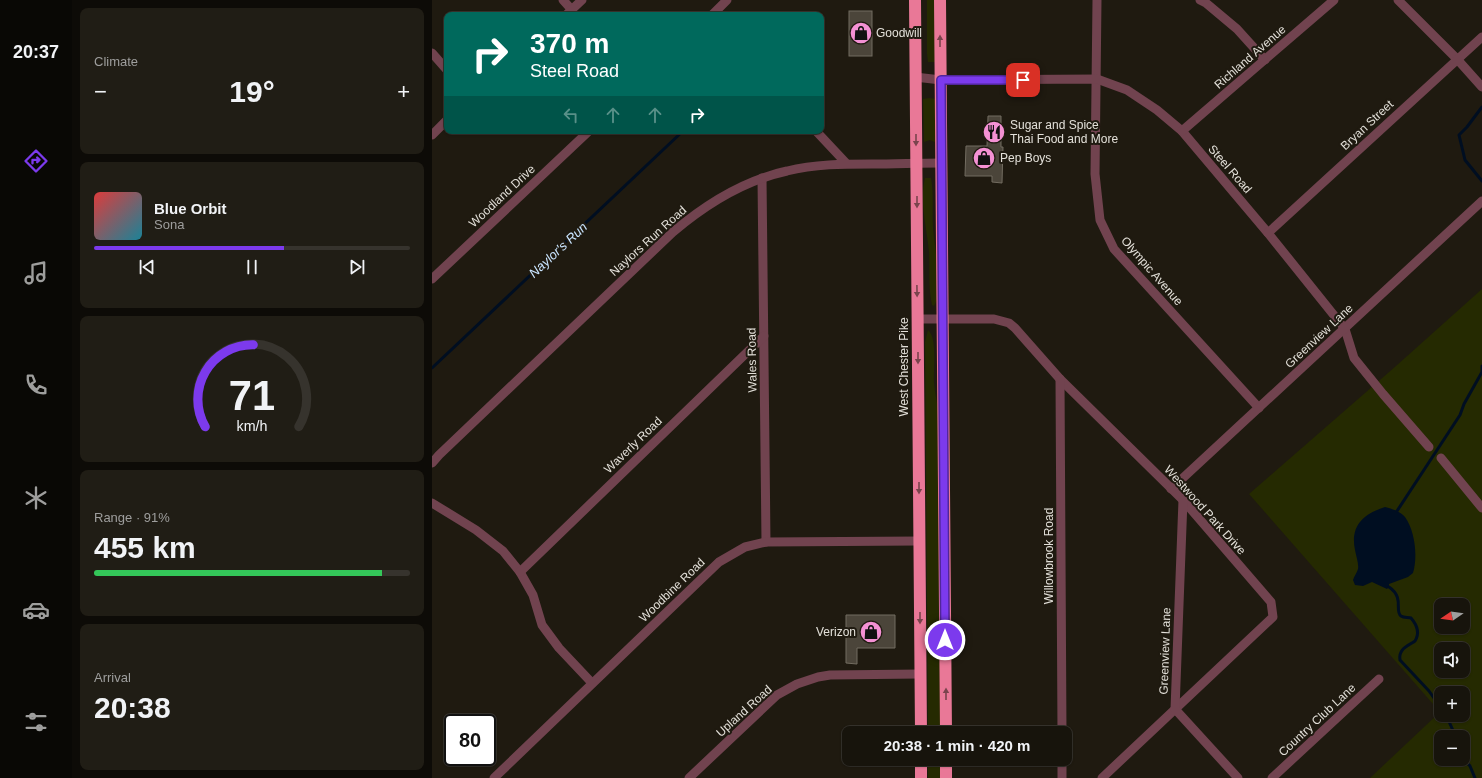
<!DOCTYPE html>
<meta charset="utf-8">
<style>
body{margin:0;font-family:Helvetica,sans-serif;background:#201d15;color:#f1f3f6;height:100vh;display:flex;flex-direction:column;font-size:15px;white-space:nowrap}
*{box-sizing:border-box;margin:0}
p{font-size:13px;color:#9e9e9d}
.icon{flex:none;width:22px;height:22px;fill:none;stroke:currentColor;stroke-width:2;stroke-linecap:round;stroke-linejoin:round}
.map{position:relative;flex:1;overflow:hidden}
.details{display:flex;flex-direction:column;gap:8px;padding:8px;background:#0d0b07;width:360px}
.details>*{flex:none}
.guide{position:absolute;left:12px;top:12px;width:380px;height:122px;border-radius:8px;box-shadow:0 1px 3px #0004,0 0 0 1px #36332d;background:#00695c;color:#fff;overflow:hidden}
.needle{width:26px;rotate:257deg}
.fabs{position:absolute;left:1002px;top:598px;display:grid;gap:8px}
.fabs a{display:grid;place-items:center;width:36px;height:36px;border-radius:8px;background:#17140c;box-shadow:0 1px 3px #0004,0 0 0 1px #36332d;font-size:20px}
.speed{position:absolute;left:12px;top:714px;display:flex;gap:8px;font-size:20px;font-weight:700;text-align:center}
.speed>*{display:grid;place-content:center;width:52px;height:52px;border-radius:50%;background:#17140c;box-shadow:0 1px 3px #0004,0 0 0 1px #36332d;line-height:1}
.speed .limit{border:2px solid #111;border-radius:6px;background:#fff;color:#111}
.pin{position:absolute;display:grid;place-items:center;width:34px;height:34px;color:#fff;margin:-17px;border-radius:8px;box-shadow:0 2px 6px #0006}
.me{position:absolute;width:44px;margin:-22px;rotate:0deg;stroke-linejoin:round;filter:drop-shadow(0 0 3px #0008)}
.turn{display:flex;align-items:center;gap:14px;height:84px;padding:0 20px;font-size:18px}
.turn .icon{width:52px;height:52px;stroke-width:2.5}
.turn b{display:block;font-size:28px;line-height:34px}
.lanes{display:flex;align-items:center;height:38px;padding:0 20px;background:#0003;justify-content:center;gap:20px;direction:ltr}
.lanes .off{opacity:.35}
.big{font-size:30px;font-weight:800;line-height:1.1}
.details .tile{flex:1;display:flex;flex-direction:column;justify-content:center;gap:6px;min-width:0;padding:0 14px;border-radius:8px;background:#201d15}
.details .dial{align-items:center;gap:0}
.dial svg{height:104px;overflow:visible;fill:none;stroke:#36332d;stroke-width:7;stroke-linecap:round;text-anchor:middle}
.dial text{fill:#f1f3f6;stroke:none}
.song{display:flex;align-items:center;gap:12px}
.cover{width:48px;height:48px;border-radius:6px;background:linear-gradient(135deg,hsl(0 70% 55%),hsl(190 70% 35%))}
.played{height:4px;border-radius:2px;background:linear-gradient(90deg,#7c3aed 60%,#36332d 60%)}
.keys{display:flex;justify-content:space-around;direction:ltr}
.heat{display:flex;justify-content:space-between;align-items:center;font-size:22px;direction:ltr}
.charge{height:6px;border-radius:3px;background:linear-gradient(90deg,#34c759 91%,#36332d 0)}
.trip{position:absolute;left:410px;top:726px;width:230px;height:40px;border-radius:8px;background:#17140c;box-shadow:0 1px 3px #0004,0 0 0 1px #36332d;font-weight:800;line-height:40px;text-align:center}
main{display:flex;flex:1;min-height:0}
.tab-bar{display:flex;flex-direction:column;width:72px;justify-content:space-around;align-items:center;background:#090805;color:#9e9e9d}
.tab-bar .icon{width:28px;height:28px}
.tab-bar .active{color:#7c3aed}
.tab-bar b{font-size:18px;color:#f1f3f6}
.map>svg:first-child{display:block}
.green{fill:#252a01;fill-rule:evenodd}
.water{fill:#000e21}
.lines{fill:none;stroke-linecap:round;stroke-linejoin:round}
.stream{stroke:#000e21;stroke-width:3}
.building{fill:#4b453a;stroke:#726c60}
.street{stroke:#71434f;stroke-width:9}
.highway{stroke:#e97897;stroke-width:12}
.oneway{fill:#7a444d}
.route-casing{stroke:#51269a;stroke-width:10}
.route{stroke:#7c3aed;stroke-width:7}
.labels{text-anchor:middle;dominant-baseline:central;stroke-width:4;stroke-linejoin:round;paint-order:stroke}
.poi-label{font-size:12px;fill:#e3e0d9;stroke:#1f1a10;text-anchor:start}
.street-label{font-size:12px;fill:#e3e0d9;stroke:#1f1a10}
.water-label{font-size:13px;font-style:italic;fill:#cae5ff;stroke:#1f1a10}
</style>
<main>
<nav class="tab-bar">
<b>20:37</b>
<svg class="icon active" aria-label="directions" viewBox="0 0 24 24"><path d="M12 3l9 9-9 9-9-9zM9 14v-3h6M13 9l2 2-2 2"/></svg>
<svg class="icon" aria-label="music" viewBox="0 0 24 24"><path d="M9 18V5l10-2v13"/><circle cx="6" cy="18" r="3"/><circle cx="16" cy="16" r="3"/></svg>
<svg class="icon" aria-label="phone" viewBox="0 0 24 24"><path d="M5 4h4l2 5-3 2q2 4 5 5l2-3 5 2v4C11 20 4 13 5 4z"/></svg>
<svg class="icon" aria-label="climate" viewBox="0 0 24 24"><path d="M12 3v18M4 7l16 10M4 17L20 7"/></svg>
<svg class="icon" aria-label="car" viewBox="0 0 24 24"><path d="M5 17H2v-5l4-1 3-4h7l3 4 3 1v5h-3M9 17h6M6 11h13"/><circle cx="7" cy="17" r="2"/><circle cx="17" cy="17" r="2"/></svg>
<svg class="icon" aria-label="filters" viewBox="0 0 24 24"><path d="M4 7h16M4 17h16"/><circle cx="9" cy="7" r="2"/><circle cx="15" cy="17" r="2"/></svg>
</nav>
<section class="details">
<div class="tile"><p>Climate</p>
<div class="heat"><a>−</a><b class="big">19°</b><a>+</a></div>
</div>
<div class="tile">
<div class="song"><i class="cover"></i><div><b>Blue Orbit</b><p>Sona</p></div></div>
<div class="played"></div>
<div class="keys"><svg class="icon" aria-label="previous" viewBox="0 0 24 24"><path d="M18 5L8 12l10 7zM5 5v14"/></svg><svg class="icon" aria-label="pause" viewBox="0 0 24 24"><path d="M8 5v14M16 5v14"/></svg><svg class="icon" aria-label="next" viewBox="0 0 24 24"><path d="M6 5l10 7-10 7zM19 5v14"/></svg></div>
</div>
<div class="tile dial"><svg viewBox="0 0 100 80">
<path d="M14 69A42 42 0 1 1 86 69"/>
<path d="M14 69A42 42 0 0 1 51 6" stroke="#7c3aed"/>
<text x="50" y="56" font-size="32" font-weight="700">71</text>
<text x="50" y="72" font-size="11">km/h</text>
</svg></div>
<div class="tile"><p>Range · 91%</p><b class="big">455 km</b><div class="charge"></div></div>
<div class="tile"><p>Arrival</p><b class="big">20:38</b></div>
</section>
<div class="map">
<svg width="1050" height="778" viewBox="0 0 1050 778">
<rect width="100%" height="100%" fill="#1f1a10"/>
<g class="green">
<polygon points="495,0 504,0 503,62 496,62 495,54"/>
<polygon points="497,98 505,99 505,143 498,140 492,142 491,99"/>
<path d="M493 178H499C502 194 500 210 501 227 502 245 512 292 502 306L500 305C496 288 498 270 497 252 495 228 487 202 493 178Z"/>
<path d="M1050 289V778H938L1008 712 817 494 964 366ZM1009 605H1031V627H1009ZM1009 649H1031V671H1009ZM1009 693H1031V715H1009ZM1009 737H1031V759H1009Z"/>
<path d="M496 330C506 338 501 371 502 383 503 394 506 406 507 418L510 733H496L493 342Z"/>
<rect x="496" y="759" width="14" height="19"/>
</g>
<path class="water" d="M953 507C960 509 968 511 973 517 983 531 986 556 981 573L976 577 957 584V587L955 589 940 582 931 586 923 585 921 580C922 576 925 573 926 569 927 564 924 556 923 550 918 526 931 514 953 507Z"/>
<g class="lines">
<g class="stream">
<polyline points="1050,107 1035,127 1027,135 1033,160 1050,181"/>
<polyline points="0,368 251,131"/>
<polyline points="965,511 1028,415 1032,404 1050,372 1050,366"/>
<path d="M957 587C973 598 962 611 969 616 972 618 976 617 979 618 985 625 988 633 983 641 976 646 966 649 968 660L997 691 1009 708"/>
<polyline points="1014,715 1024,737"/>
<polyline points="1031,758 1038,766 1043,778"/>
</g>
</g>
<g class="building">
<rect x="417" y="11" width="23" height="45"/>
<polygon points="556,116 569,116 569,147 571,147 570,183 560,182 560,176 533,176 534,146 555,146"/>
<polygon points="414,615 463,615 463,648 425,648 425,664 414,663"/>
</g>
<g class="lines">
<g class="street">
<polyline points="131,0 140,10"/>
<polyline points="665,0 663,174 668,220 682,249 827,408"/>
<polyline points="768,0 774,3 805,29 833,60"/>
<polyline points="966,0 1025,59 1050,87"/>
<polyline points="134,15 150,0"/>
<polyline points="280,15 295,0"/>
<polyline points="0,53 15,70"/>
<polyline points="483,77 509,80 665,79 695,90 725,110 750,131 836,233 913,329 922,358 951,394 997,447"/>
<polyline points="384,131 414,163"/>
<polyline points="750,131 902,0"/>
<polyline points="0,135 15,120"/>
<polyline points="330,178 334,542"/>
<polyline points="836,233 1050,37"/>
<polyline points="0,279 157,131"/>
<polyline points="485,319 562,319 577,323 583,328 628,379 751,500 839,602 841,617 670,778"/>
<polyline points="628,379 630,733"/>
<polyline points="1009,458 1050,508"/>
<path d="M0 463 7 455 241 232C274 204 313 180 355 171 383 164 411 164 440 164 463 164 486 163 509 163"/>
<polyline points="739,489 1050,201"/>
<polyline points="751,500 743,709 806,778"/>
<polyline points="0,503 44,530 71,551 88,572 101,595 110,625 127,648 160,683"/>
<polyline points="88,572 332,336"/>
<polyline points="630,759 630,778"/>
<polyline points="62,778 287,562 313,547 334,542 487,541"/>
<polyline points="257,778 345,695 365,684 386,677 398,675 488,674"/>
<polyline points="840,778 947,679"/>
</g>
<g class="highway">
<polyline points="483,0 489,733"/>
<polyline points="508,0 514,733"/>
<polyline points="489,759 489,778"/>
<polyline points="514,759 514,778"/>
</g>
</g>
<defs><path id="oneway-solid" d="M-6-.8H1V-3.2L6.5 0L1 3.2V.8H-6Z"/></defs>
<g class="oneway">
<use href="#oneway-solid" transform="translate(508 41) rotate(-90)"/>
<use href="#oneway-solid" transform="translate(484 140) rotate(90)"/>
<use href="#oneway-solid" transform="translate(485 202) rotate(90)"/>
<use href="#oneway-solid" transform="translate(485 291) rotate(89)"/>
<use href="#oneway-solid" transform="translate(486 358) rotate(90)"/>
<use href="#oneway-solid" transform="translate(487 488) rotate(90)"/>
<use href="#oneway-solid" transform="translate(488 618) rotate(90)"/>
<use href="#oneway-solid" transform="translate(514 694) rotate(-90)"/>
</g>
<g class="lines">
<g class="route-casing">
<polyline id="route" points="513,640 509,80 591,80"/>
</g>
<use href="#route" class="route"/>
</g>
<defs>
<g id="shop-disc" transform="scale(1.15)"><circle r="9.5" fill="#f491d4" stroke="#1f1a10"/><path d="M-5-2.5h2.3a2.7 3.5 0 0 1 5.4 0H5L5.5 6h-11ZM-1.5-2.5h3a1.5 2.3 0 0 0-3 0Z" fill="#111"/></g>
<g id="restaurant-disc" transform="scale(1.15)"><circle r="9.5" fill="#f491d4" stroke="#1f1a10"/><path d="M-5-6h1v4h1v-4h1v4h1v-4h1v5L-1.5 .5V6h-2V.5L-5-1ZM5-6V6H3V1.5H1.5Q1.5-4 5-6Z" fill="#111"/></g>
</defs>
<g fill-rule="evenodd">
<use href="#shop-disc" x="429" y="33"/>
<use href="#restaurant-disc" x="562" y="132"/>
<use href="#shop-disc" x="552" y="158"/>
<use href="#shop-disc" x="439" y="632"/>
</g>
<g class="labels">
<g class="poi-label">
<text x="444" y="33">Goodwill</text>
<text x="578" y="125">Sugar and Spice<tspan x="578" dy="14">Thai Food and More</tspan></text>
<text x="568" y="158">Pep Boys</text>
<text x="424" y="632" text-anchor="end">Verizon</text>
</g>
<g class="street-label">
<text transform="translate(818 57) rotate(-41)">Richland Avenue</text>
<text transform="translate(935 125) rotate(-43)">Bryan Street</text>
<text transform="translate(798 169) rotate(49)">Steel Road</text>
<text transform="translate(70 196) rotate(-43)">Woodland Drive</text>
<text transform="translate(216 241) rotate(-42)">Naylors Run Road</text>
<text transform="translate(720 271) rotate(49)">Olympic Avenue</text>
<text transform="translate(887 336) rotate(-43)">Greenview Lane</text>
<text transform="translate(320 360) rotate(-91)">Wales Road</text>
<text transform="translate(472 367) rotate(-90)">West Chester Pike</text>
<text transform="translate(201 445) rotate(-44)">Waverly Road</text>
<text transform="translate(773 510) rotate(48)">Westwood Park Drive</text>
<text transform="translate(617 556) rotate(-90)">Willowbrook Road</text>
<text transform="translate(240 590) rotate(-44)">Woodbine Road</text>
<text transform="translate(733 651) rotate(-88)">Greenview Lane</text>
<text transform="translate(312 711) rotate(-42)">Upland Road</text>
<text transform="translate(885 720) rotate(-43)">Country Club Lane</text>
</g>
<g class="water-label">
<text transform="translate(126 250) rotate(-43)">Naylor's Run</text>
</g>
</g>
</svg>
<div class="fabs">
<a><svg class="needle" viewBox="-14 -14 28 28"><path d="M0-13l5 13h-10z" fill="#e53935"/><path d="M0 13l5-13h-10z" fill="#9e9e9d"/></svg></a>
<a><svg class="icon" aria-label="sound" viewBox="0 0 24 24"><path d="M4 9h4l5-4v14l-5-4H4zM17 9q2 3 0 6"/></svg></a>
<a>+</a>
<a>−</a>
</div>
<div class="speed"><div class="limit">80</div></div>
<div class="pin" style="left:591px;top:80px;background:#d93025"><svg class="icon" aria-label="arrive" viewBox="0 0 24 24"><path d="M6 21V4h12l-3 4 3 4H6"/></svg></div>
<svg class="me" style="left:513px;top:640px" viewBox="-20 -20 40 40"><circle r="17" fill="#7c3aed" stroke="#fff" stroke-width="3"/><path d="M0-11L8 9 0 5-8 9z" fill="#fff"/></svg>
<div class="trip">20:38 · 1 min · 420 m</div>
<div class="guide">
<div class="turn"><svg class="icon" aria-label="right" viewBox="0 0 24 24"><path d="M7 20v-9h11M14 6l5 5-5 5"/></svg><div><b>370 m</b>Steel Road</div></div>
<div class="lanes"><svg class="icon off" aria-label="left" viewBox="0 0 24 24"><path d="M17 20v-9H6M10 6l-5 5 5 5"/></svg><svg class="icon off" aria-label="ahead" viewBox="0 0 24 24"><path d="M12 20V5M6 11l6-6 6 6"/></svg><svg class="icon off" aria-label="ahead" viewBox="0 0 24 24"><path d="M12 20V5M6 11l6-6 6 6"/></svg><svg class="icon" aria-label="right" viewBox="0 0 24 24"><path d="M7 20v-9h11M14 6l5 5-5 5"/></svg></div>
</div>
</div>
</main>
